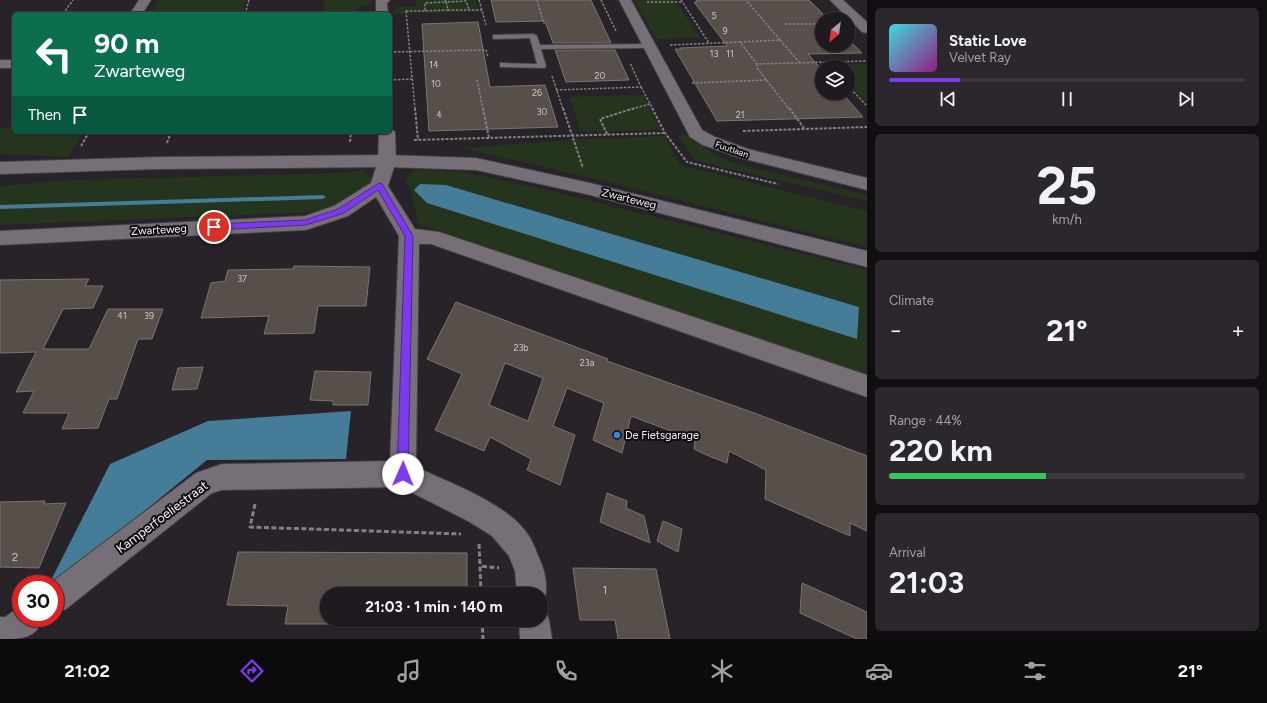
<!DOCTYPE html>
<meta charset="utf-8">
<style>
body{margin:0;font-family:Figtree,sans-serif;background:#2b272c;color:#f1f3f6;height:100vh;display:flex;flex-direction:column;font-size:15px;white-space:nowrap}
*{box-sizing:border-box;margin:0}
p{font-size:13px;color:#a1a1a4}
.icon{flex:none;width:22px;height:22px;fill:none;stroke:currentColor;stroke-width:2;stroke-linecap:round;stroke-linejoin:round}
.map{position:relative;flex:1;overflow:hidden}
.details{display:flex;flex-direction:column;gap:8px;padding:8px;background:#100e11;width:400px}
.details>*{flex:none}
.top-card{position:absolute;left:12px;top:12px;width:380px;height:122px;border-radius:6px;box-shadow:0 1px 3px #0004,0 0 0 1px #3c383d;background:#0b6e4f;color:#fff;overflow:hidden}
.needle{width:26px;rotate:209deg}
.controls{position:absolute;left:815px;top:12px;display:grid;gap:8px}
.controls a{display:grid;place-items:center;width:40px;height:40px;border-radius:50%;background:#1e1a1f;box-shadow:0 1px 3px #0004,0 0 0 1px #3c383d;font-size:20px}
.speed{position:absolute;left:12px;top:575px;display:flex;gap:8px;font-size:20px;font-weight:700;text-align:center}
.speed>*{display:grid;place-content:center;width:52px;height:52px;border-radius:50%;background:#1e1a1f;box-shadow:0 1px 3px #0004,0 0 0 1px #3c383d;line-height:1}
.speed .limit{border:6px solid #d22;background:#fff;color:#111}
.pin{position:absolute;display:grid;place-items:center;width:34px;height:34px;color:#fff;margin:-17px;border:2px solid #fff;border-radius:50%;box-shadow:0 1px 4px #0007}
.me{position:absolute;width:44px;margin:-22px;rotate:1deg;stroke-linejoin:round;filter:drop-shadow(0 0 3px #0008)}
.turn{display:flex;align-items:center;gap:14px;height:84px;padding:0 16px;font-size:18px}
.turn .icon{width:52px;height:52px;stroke-width:2.5}
.turn b{display:block;font-size:28px;line-height:34px}
.then{display:flex;align-items:center;height:38px;padding:0 16px;background:#0003;gap:8px;font-size:15px}
.big{font-size:30px;font-weight:700;line-height:1.1}
.details .card{flex:1;display:flex;flex-direction:column;justify-content:center;gap:6px;min-width:0;padding:0 14px;border-radius:6px;background:#2b272c}
.details .dial{align-items:center;gap:0}
.dial b{font-size:52px;line-height:1}
.song{display:flex;align-items:center;gap:12px}
.cover{width:48px;height:48px;border-radius:6px;background:linear-gradient(135deg,hsl(180 70% 55%),hsl(310 70% 35%))}
.played{height:4px;border-radius:2px;background:linear-gradient(90deg,#7c3aed 20%,#3c383d 20%)}
.keys{display:flex;justify-content:space-around;direction:ltr}
.heat{display:flex;justify-content:space-between;align-items:center;font-size:22px;direction:ltr}
.charge{height:6px;border-radius:3px;background:linear-gradient(90deg,#34c759 44%,#3c383d 0)}
.trip{position:absolute;left:320px;top:587px;width:228px;height:40px;border-radius:20px;background:#1e1a1f;box-shadow:0 1px 3px #0004,0 0 0 1px #3c383d;font-weight:700;line-height:40px;text-align:center}
.menu{display:flex;height:64px;justify-content:space-around;align-items:center;background:#0c0a0c;color:#a1a1a4}
.menu .icon{width:28px;height:28px}
.menu .current{color:#7c3aed}
.menu b{font-size:18px;color:#f1f3f6}
main{display:flex;flex:1;min-height:0}
.map>svg:first-child{display:block}
.green{fill:#25351d;fill-rule:evenodd}
.water{fill:#457c97}
.lines{fill:none;stroke-linecap:round;stroke-linejoin:round}
.stream{fill:#457c97;fill-rule:evenodd}
.building{fill:#594f4a;stroke:#7e746e;fill-rule:evenodd}
.lane-casing{stroke:#433e43;stroke-width:2}
.street-casing{stroke:#433e43;stroke-width:2}
.secondary-casing{stroke:#433e43;stroke-width:2}
.path-far2{stroke:#858086;stroke-width:1.5;stroke-dasharray:2.5 1.5;stroke-linecap:butt}
.path-far1{stroke:#858086;stroke-width:2;stroke-dasharray:3 1.5;stroke-linecap:butt}
.path{stroke:#858086;stroke-width:3;stroke-dasharray:5 2.5;stroke-linecap:butt}
.lane{fill:#766f77;fill-rule:evenodd}
.street{fill:#766f77;fill-rule:evenodd}
.secondary{fill:#766f77;fill-rule:evenodd}
.route{fill:#7c3aed;stroke:#51269a}
.shop-dot{fill:#3f7fe0;stroke:#0f0d10;stroke-width:1.5}
.labels{text-anchor:middle;dominant-baseline:central;stroke-width:4;stroke-linejoin:round;paint-order:stroke}
.number-label{font-size:9px;fill:#cec8cb}
.far-street-label{font-size:9px;fill:#f5f1f6;stroke:#0f0d10}
.street-label{font-size:11px;fill:#f5f1f6;stroke:#0f0d10}
.poi-label{font-size:11px;fill:#f5f1f6;stroke:#0f0d10;text-anchor:start}
.near-number-label{font-size:11px;fill:#cec8cb}
.near-street-label{font-size:13px;fill:#f5f1f6;stroke:#0f0d10}
</style>
<main>
<div class="map">
<svg width="867" height="639" viewBox="0 0 867 639">
<rect width="100%" height="100%" fill="#282229"/>
<g class="green">
<polygon points="159,0 247,0 242,14 151,14"/>
<polygon points="325,0 374,0 368,6 358,6 357,14 322,14"/>
<polygon points="416,0 476,0 478,12 394,14 394,7 416,7"/>
<polygon points="634,0 675,0 700,38 656,39"/>
<polygon points="867,64 867,104 848,83 848,67 833,67 832,65"/>
<polygon points="644,95 661,130 581,132 569,97"/>
<polygon points="14,127 14,132 83,132 68,157 0,154 0,128"/>
<path d="M691 135C702 149 719 156 734 163L867 195V201L696 161 678 136Z"/>
<polygon points="665,136 680,165 867,211 867,247 608,182 461,148 584,139"/>
<path d="M415 169 468 173 556 192 867 270V379L418 224 411 190 405 183 408 176ZM446 185 859 307 427 203Z"/>
<path d="M363 170 374 179C358 197 340 203 319 212L0 225V186L72 180 338 173Z"/>
</g>
<g class="water">
<polygon points="420,184 446,185 859,307 857,339 427,203 414,190"/>
<polygon points="351,411 346,459 207,460 55,584 49,584 110,464 208,421"/>
</g>
<g class="lines">
<polygon class="stream" points="323,195 326,197 323,199 0,209 0,205"/>
</g>
<g class="building">
<polygon points="491,0 591,0 611,43 553,43 545,21 496,22"/>
<polygon points="696,0 809,0 828,19 822,19 822,45 848,45 848,39 862,53 808,54 822,70 822,93 842,93 863,117 717,121 675,49 681,49 680,48 727,46 694,2 697,2"/>
<polygon points="478,22 490,87 545,85 558,127 429,131 422,24"/>
<polygon points="555,50 615,50 629,80 566,82"/>
<polygon points="294,266 370,267 366,306 318,306 314,333 264,334 269,316 201,318 211,283 225,281 228,270 293,269"/>
<polygon points="89,279 85,286 103,286 93,308 63,309 43,349 89,349 108,309 163,309 152,339 138,339 117,399 109,399 98,428 62,429 69,413 23,413 34,391 16,392 36,352 0,353 0,280"/>
<path d="M456 302 608 359 607 361 757 414 867 456V531L850 523V536L765 499 766 470 729 451 727 463 709 456 694 449 695 440 631 416 622 453 593 440 604 403 567 388 553 426 575 435 560 485 527 470 531 459 490 437 484 451 435 430 462 374 427 359ZM505 363 543 378 528 421 489 405Z"/>
<polygon points="203,367 197,389 172,390 178,368"/>
<polygon points="315,371 371,372 368,405 333,405 333,401 310,400"/>
<polygon points="607,493 627,501 626,508 644,516 650,543 600,522"/>
<polygon points="45,501 44,504 66,503 39,568 0,567 0,502"/>
<polygon points="663,521 682,529 678,552 657,541"/>
<polygon points="238,552 467,553 467,594 327,594 327,620 347,620 346,624 285,624 288,606 227,605"/>
<polygon points="573,568 656,569 670,639 618,639 615,620 580,620"/>
<polygon points="802,583 867,612 867,639 857,639 800,613"/>
<rect x="437" y="620" width="31" height="4"/>
</g>
<g class="lines">
<g class="lane-casing">
<polygon id="lane" points="533,34 537,36 540,45 648,44 652,46 648,48 541,49 546,66 545,68 500,67 500,63 503,63 537,64 530,38 496,39 493,39 493,35"/>
</g>
<g class="street-casing">
<g id="street">
<polygon points="139,0 151,0 142,14 130,14"/>
<polygon points="376,0 390,0 387,3 388,14 376,14"/>
<polygon points="619,0 631,0 702,130 715,137 748,149 867,178 867,190 737,157 703,145 690,137"/>
<polygon points="830,0 843,0 867,22 867,33 862,32"/>
<rect x="0" y="60" width="14" height="8"/>
<path d="M390 128 395 132 396 161 388 186 415 229 439 232 867 375V397L431 244H419L416 467C450 483 509 504 529 536 533 542 536 551 539 558 546 573 549 589 543 605H541V594H517L515 571 509 556 492 536 468 521 401 487 222 490 212 493 66 609 55 613V584H49L196 473 222 464 390 461 399 236 376 197 348 216 306 230 0 245V231L305 216 334 206 371 183 378 161 379 132H390Z"/>
<path d="M21 606V618H44C35 639 23 639 0 639V617H5Z"/>
<polygon points="541,607 545,609 549,620 552,639 520,639 519,620 541,620"/>
</g>
</g>
<g class="secondary-casing">
<polygon id="secondary" points="387,155 476,158 590,183 867,251 867,267 590,195 476,170 387,167 158,169 0,174 0,162 158,157"/>
</g>
<g class="path-far2">
<polyline points="445,0 446,2 466,1 469,10"/>
<polyline points="479,0 486,25"/>
<polyline points="537,0 544,24"/>
<polyline points="601,0 616,31"/>
<polyline points="681,0 709,43"/>
<polygon points="446,2 448,10 425,11 425,3"/>
<polyline points="647,2 682,2"/>
<polyline points="448,10 482,10"/>
<polyline points="406,11 415,109"/>
<polyline points="406,11 425,11"/>
<polyline points="63,14 73,0"/>
<polyline points="245,14 249,0"/>
<polyline points="785,24 822,24"/>
<polyline points="780,40 800,63"/>
<polyline points="740,42 780,40 746,0"/>
<polyline points="670,45 740,42 757,64 867,61"/>
<polyline points="390,52 486,50 488,57"/>
<polyline points="826,63 830,67"/>
<polyline points="757,64 757,68 789,109"/>
<polyline points="552,76 563,109"/>
<polyline points="390,80 412,79"/>
<polyline points="477,80 483,109"/>
<polyline points="692,83 767,80"/>
<polyline points="848,86 867,106"/>
<polyline points="641,87 653,109"/>
<polyline points="556,90 641,87 630,63"/>
<polyline points="632,109 650,104"/>
</g>
<g class="path-far1">
<polyline points="415,108 418,140"/>
<polyline points="483,108 489,138"/>
<polyline points="563,108 583,168"/>
<polyline points="652,108 665,133 687,162 778,184"/>
<polyline points="789,108 804,128"/>
<polyline points="743,131 867,127"/>
<polyline points="607,134 600,119 635,108"/>
<polyline points="414,140 665,133"/>
<polyline points="350,142 351,132"/>
<polyline points="167,143 171,132"/>
<polyline points="81,146 89,132"/>
</g>
<g class="path">
<polyline points="255,504 250,527 461,534"/>
<polyline points="479,544 480,566"/>
<polyline points="481,594 480,566 499,568"/>
<polyline points="482,620 483,639"/>
</g>
<use href="#lane" class="lane"/>
<use href="#street" class="street"/>
<use href="#secondary" class="secondary"/>
</g>
<polygon class="route" points="379,183 382,184 413,236 408,474 407,478 403,480 399,478 397,474 405,236 378,190 344,213 306,225 214,230 210,227 214,224 305,220 338,209"/>
<circle class="shop-dot" cx="617" cy="435" r="4"/>
<g class="labels">
<g class="number-label">
<text x="714" y="15">5</text>
<text x="725" y="30">9</text>
<text x="714" y="53">13</text>
<text x="730" y="53">11</text>
<text x="434" y="64">14</text>
<text x="600" y="75">20</text>
<text x="436" y="83">10</text>
<text x="537" y="92">26</text>
<text x="542" y="111">30</text>
<text x="439" y="114">4</text>
<text x="740" y="114">21</text>
<text x="242" y="278">37</text>
<text x="122" y="315">41</text>
<text x="149" y="315">39</text>
<text x="521" y="347">23b</text>
<text x="587" y="362">23a</text>
</g>
<g class="far-street-label">
<text transform="translate(732 149) rotate(19)">Fuutlaan</text>
</g>
<g class="street-label">
<text transform="translate(629 199) rotate(14)">Zwarteweg</text>
<text transform="translate(159 230) rotate(-3)">Zwarteweg</text>
</g>
<g class="poi-label">
<text x="625" y="435">De Fietsgarage</text>
</g>
<g class="near-number-label">
<text x="15" y="557">2</text>
<text x="605" y="590">1</text>
</g>
<g class="near-street-label">
<text transform="translate(162 517) rotate(-37)">Kamperfoeliestraat</text>
</g>
</g>
</svg>
<div class="controls">
<a><svg class="needle" viewBox="-14 -14 28 28"><path d="M0-13l5 13h-10z" fill="#e53935"/><path d="M0 13l5-13h-10z" fill="#a1a1a4"/></svg></a>
<a><svg class="icon" aria-label="layers" viewBox="0 0 24 24"><path d="M12 4l9 5-9 5-9-5zM3 14l9 5 9-5"/></svg></a>
</div>
<div class="speed"><div class="limit">30</div></div>
<div class="pin" style="left:214px;top:227px;background:#d93025"><svg class="icon" aria-label="arrive" viewBox="0 0 24 24"><path d="M6 21V4h12l-3 4 3 4H6"/></svg></div>
<svg class="me" style="left:403px;top:474px" viewBox="-20 -20 40 40"><circle r="19" fill="#fff"/><path d="M0-13L10 11 0 6-10 11z" fill="#7c3aed"/></svg>
<div class="trip">21:03 · 1 min · 140 m</div>
<div class="top-card">
<div class="turn"><svg class="icon" aria-label="left" viewBox="0 0 24 24"><path d="M17 20v-9H6M10 6l-5 5 5 5"/></svg><div><b>90 m</b>Zwarteweg</div></div>
<div class="then">Then<svg class="icon" aria-label="arrive" viewBox="0 0 24 24"><path d="M6 21V4h12l-3 4 3 4H6"/></svg></div>
</div>
</div>
<section class="details">
<div class="card">
<div class="song"><i class="cover"></i><div><b>Static Love</b><p>Velvet Ray</p></div></div>
<div class="played"></div>
<div class="keys"><svg class="icon" aria-label="previous" viewBox="0 0 24 24"><path d="M18 5L8 12l10 7zM5 5v14"/></svg><svg class="icon" aria-label="pause" viewBox="0 0 24 24"><path d="M8 5v14M16 5v14"/></svg><svg class="icon" aria-label="next" viewBox="0 0 24 24"><path d="M6 5l10 7-10 7zM19 5v14"/></svg></div>
</div>
<div class="card dial"><b>25</b><p>km/h</p></div>
<div class="card"><p>Climate</p>
<div class="heat"><a>−</a><b class="big">21°</b><a>+</a></div>
</div>
<div class="card"><p>Range · 44%</p><b class="big">220 km</b><div class="charge"></div></div>
<div class="card"><p>Arrival</p><b class="big">21:03</b></div>
</section>
</main>
<nav class="menu">
<b>21:02</b>
<svg class="icon current" aria-label="directions" viewBox="0 0 24 24"><path d="M12 3l9 9-9 9-9-9zM9 14v-3h6M13 9l2 2-2 2"/></svg>
<svg class="icon" aria-label="music" viewBox="0 0 24 24"><path d="M9 18V5l10-2v13"/><circle cx="6" cy="18" r="3"/><circle cx="16" cy="16" r="3"/></svg>
<svg class="icon" aria-label="phone" viewBox="0 0 24 24"><path d="M5 4h4l2 5-3 2q2 4 5 5l2-3 5 2v4C11 20 4 13 5 4z"/></svg>
<svg class="icon" aria-label="climate" viewBox="0 0 24 24"><path d="M12 3v18M4 7l16 10M4 17L20 7"/></svg>
<svg class="icon" aria-label="car" viewBox="0 0 24 24"><path d="M5 17H2v-5l4-1 3-4h7l3 4 3 1v5h-3M9 17h6M6 11h13"/><circle cx="7" cy="17" r="2"/><circle cx="17" cy="17" r="2"/></svg>
<svg class="icon" aria-label="filters" viewBox="0 0 24 24"><path d="M4 7h16M4 17h16"/><circle cx="9" cy="7" r="2"/><circle cx="15" cy="17" r="2"/></svg>
<b>21°</b>
</nav>
